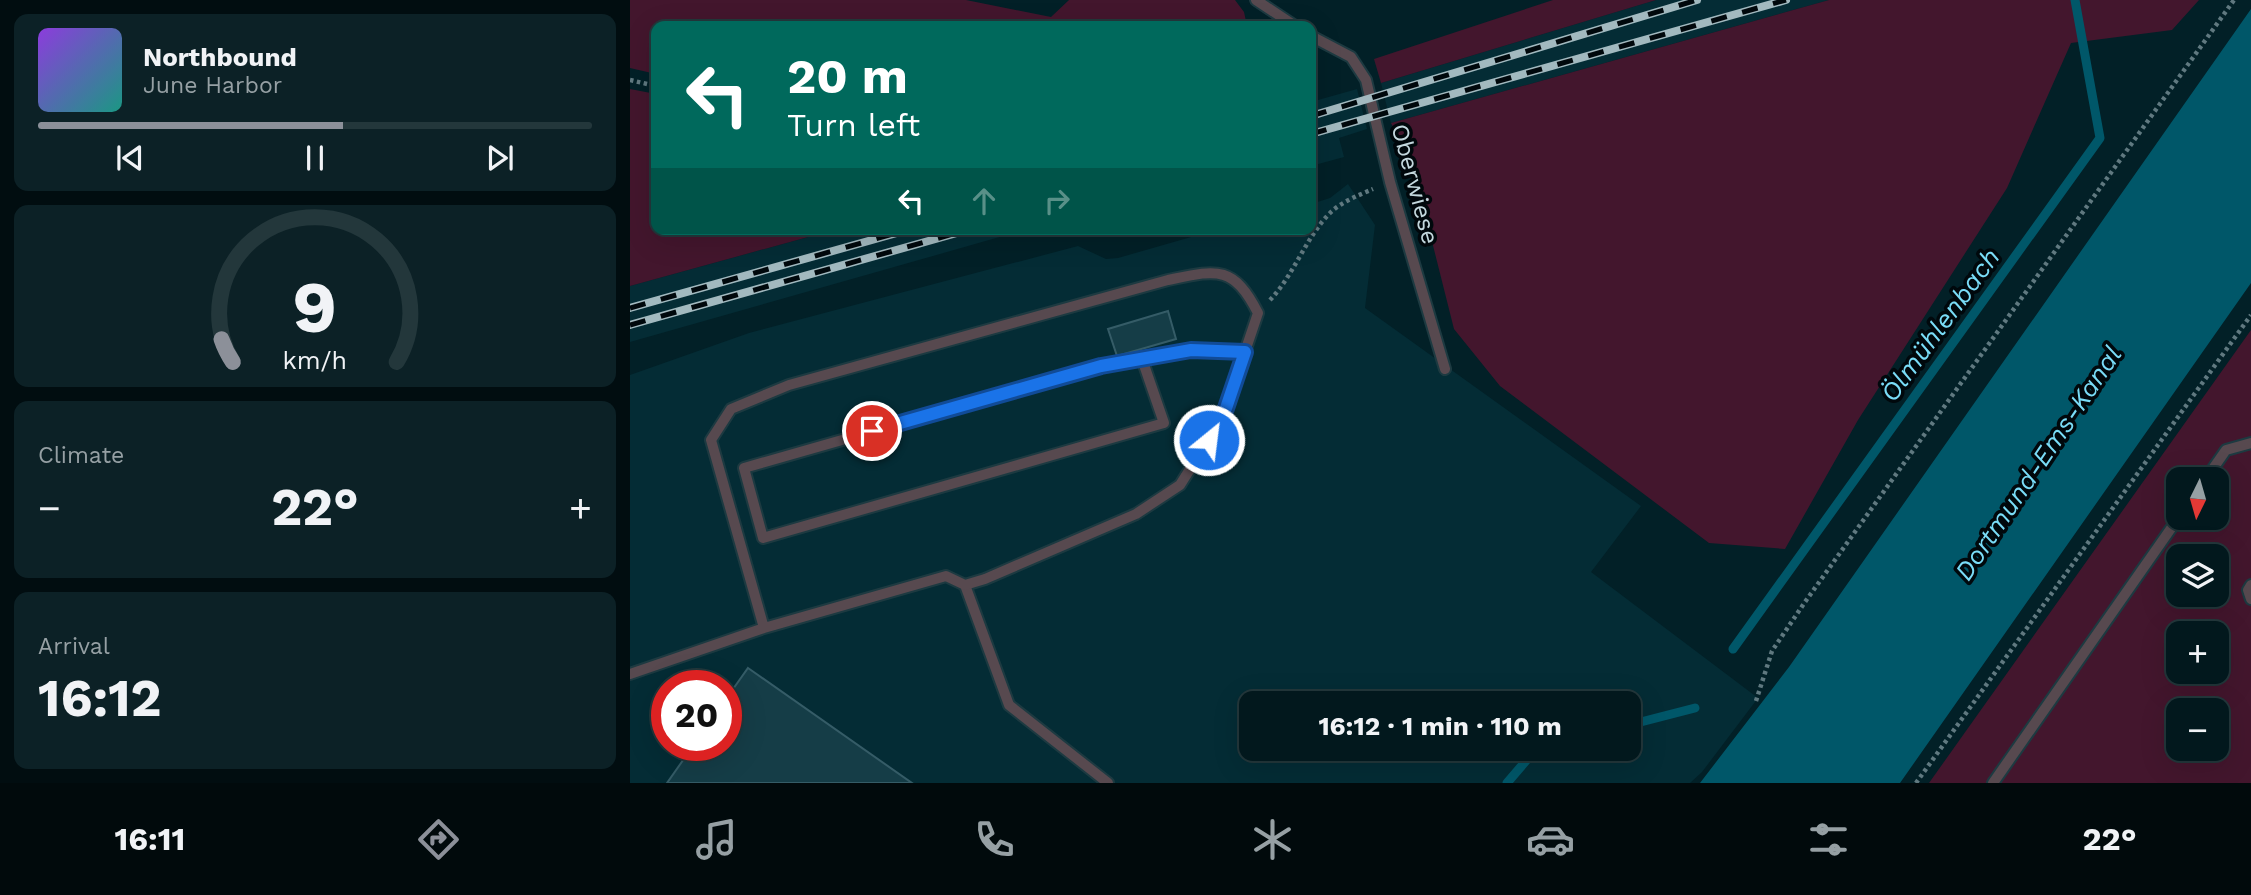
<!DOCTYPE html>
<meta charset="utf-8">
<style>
body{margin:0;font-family:"Work Sans",sans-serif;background:#0c2126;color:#f1f3f6;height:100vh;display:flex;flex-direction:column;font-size:26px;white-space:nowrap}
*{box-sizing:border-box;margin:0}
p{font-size:23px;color:#96a0a4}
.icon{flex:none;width:38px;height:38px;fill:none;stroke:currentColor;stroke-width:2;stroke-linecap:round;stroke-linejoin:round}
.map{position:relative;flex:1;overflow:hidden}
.side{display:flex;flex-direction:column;gap:14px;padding:14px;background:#010d10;width:630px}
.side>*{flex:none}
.hud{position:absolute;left:21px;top:21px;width:665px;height:214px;border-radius:14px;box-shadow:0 7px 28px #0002,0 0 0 2px #23373b;background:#00695c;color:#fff;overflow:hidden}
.needle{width:46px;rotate:185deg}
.buttons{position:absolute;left:1536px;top:467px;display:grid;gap:14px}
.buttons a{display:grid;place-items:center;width:63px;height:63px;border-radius:14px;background:#02181d;box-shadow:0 7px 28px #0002,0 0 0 2px #23373b;font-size:35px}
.speed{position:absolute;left:21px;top:670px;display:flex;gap:14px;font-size:35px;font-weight:700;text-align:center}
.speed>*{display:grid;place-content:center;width:91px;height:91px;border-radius:50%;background:#02181d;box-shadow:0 7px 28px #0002,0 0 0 2px #23373b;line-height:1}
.speed .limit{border:10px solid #d22;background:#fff;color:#111}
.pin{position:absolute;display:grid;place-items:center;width:60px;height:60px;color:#fff;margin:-30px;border:4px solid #fff;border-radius:50%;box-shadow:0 2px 7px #0007}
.me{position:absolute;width:77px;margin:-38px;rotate:29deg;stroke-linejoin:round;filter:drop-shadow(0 0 5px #0008)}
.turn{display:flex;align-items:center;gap:24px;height:147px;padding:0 21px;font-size:32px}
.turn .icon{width:91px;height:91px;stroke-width:2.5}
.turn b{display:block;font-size:49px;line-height:60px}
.lanes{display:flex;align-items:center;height:66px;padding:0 21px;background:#0003;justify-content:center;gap:35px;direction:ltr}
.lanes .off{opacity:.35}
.big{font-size:52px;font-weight:700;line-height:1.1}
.side .widget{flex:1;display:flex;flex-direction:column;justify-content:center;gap:10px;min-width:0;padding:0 24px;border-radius:14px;background:#0c2126}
.side .dial{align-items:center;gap:0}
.dial svg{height:182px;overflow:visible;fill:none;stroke:#23373b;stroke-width:7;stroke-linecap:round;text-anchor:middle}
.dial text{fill:#f1f3f6;stroke:none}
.song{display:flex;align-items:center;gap:21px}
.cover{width:84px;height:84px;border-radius:10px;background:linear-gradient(135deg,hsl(270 70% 55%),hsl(170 70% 35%))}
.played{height:7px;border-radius:4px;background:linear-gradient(90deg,#8c9099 55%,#23373b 55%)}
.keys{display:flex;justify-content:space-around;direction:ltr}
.heat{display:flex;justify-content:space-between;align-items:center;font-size:38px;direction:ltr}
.trip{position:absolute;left:609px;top:691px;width:402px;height:70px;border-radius:14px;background:#02181d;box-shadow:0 7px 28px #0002,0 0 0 2px #23373b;font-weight:700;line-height:70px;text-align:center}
.tab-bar{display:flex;height:112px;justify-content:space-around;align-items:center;background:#010a0c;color:#96a0a4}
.tab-bar .icon{width:49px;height:49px}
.tab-bar .current{color:#8c9099}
.tab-bar b{font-size:32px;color:#f1f3f6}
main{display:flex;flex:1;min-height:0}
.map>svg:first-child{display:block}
.built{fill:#042c35;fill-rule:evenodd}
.green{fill:#43162d;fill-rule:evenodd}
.water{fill:#005769}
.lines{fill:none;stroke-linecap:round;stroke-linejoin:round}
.stream{stroke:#005769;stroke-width:9}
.building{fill:#153d47;stroke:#355c67;stroke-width:2}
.lane-casing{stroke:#1d3a41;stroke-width:14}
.path{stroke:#607980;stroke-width:4.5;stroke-dasharray:3.5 3.5;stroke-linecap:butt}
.lane{stroke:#57494f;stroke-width:10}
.rail-casing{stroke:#a2b9bf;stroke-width:8}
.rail{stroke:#00080c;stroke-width:5;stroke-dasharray:16;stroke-linecap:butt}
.route-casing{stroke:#114b97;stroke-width:18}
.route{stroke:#1a73e8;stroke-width:12}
.labels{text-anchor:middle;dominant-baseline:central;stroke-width:7;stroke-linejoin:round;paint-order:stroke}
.street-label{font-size:24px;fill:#c3d8de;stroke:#00080c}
.water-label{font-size:26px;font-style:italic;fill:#79dcf7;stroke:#00080c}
</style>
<main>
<section class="side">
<div class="widget">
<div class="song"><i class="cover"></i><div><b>Northbound</b><p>June Harbor</p></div></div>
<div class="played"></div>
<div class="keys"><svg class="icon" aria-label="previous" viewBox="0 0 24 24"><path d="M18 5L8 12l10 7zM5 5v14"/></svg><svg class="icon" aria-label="pause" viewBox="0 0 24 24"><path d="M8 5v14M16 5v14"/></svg><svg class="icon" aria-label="next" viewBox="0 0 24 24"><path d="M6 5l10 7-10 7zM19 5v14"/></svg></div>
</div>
<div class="widget dial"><svg viewBox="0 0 100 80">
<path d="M14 69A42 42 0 1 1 86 69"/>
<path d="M14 69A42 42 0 0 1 9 59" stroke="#8c9099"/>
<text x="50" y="56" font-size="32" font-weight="700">9</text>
<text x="50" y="72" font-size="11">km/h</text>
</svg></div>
<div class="widget"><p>Climate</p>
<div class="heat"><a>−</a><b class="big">22°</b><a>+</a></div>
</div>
<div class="widget"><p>Arrival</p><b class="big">16:12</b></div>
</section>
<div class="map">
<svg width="1621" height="783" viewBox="0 0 1621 783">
<rect width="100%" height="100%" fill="#022027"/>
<g class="built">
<polygon points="1026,0 1199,0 761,123 751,83"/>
<polygon points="727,89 737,129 709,138 714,157 681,166 681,102"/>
<path d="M718 184 745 225 735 308 1011 506 961 572 1128 698 1072 772 1060 783H0V375L119 333 448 246 476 259 488 258 589 229H681V204L700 198ZM37 686H96V746H37ZM621 704H999V749H621Z"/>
<polygon points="207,229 398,229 0,342 0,286"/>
</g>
<g class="green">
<polygon points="0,0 336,0 421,17 439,0 605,0 614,12 617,26 26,26 26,74 0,68"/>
<polygon points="923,0 1026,0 751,83 744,59"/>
<polygon points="1199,0 1569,0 1542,30 1441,43 1377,188 1228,420 1155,549 1079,543 870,386 824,329 782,162 761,123"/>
<polygon points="0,89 26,94 26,229 207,229 0,286"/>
<path d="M1621 330V783H1299ZM1549 480H1587V518H1549ZM1549 556H1587V595H1549ZM1549 634H1587V672H1549ZM1549 710H1587V749H1549Z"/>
</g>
<polygon class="water" points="1621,9 1621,283 1270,783 1070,783 1159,667"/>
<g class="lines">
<g class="stream">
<polyline points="1103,649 1470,138 1445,0"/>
<polyline points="999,725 1065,708"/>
<polyline points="877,783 906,749"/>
</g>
</g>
<g class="building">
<polygon points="538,311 546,339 487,356 478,329"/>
<polygon points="118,668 282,783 37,783 63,746 96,746 96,699"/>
</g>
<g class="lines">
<g class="lane-casing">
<g id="lane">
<polyline points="626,0 665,26"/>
<polyline points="681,36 721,57 736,80 760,182 815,369"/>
<polyline points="512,359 534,423 133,538 114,468 471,366 561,350 615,352"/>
<polyline points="1575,480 1596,450 1621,443"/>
<polyline points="335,585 379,705 478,783"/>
<polyline points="1621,585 1618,590 1621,599"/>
<path d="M0 674 134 628 316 576 335 585 355 579 506 514 550 485 593 417 628 313C603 264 586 270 538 280L159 385 101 409 81 440 134 628"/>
<polyline points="1363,783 1549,517"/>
</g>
</g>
<g class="path">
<polyline points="0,80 26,86"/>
<path d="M640 300C664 275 676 237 700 213 711 202 729 195 743 189"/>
<polyline points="1126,701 1142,651 1175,602 1604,0"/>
<polyline points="1286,783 1621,315"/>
</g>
<use href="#lane" class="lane"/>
<g class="rail-casing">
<g id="rail">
<polyline points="681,116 1067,0"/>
<polyline points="681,134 1156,0"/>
<polyline points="0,308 281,229"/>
<polyline points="0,325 341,229"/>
</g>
</g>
<use href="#rail" class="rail"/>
</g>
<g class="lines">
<g class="route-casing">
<polyline id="route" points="242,431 471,366 561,350 615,352 593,417 579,440"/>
</g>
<use href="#route" class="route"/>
</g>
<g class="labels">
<g class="street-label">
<text transform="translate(785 184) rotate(75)">Oberwiese</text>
</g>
<g class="water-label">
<text transform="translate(1310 325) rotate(-54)">Ölmühlenbach</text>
<text transform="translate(1408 463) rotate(-56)">Dortmund-Ems-Kanal</text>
</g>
</g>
</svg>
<div class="buttons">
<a><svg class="needle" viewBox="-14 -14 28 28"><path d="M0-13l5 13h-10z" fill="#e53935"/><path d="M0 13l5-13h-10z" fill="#96a0a4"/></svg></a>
<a><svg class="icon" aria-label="layers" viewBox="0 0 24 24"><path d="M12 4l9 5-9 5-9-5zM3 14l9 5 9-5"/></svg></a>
<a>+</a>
<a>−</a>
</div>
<div class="speed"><div class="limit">20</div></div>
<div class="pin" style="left:242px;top:431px;background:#d93025"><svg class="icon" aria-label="arrive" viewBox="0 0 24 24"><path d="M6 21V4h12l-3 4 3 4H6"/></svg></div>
<svg class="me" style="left:579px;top:440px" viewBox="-20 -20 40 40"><circle r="17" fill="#1a73e8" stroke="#fff" stroke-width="3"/><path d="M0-11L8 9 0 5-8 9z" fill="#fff"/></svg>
<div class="trip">16:12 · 1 min · 110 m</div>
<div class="hud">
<div class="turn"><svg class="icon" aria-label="left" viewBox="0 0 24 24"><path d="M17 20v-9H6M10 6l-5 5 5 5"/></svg><div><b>20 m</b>Turn left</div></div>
<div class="lanes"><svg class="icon" aria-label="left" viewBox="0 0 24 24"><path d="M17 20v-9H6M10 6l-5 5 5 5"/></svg><svg class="icon off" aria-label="ahead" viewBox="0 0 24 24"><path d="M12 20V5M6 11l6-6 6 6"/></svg><svg class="icon off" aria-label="right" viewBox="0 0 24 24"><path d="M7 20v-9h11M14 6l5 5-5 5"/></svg></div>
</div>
</div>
</main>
<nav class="tab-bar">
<b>16:11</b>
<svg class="icon current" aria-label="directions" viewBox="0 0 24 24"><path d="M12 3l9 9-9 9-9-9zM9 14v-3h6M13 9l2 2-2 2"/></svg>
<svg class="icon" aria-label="music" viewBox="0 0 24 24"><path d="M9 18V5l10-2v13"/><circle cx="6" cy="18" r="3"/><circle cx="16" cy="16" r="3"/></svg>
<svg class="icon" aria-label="phone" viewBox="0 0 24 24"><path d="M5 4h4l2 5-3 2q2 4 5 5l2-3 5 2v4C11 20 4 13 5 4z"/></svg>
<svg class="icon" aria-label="climate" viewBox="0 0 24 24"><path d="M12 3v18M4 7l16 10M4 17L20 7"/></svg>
<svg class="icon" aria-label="car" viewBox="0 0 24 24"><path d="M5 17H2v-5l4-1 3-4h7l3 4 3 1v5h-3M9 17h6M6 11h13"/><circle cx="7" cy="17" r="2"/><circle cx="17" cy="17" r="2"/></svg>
<svg class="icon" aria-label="filters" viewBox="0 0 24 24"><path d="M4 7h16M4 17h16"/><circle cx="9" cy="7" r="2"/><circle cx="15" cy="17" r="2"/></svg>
<b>22°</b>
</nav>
